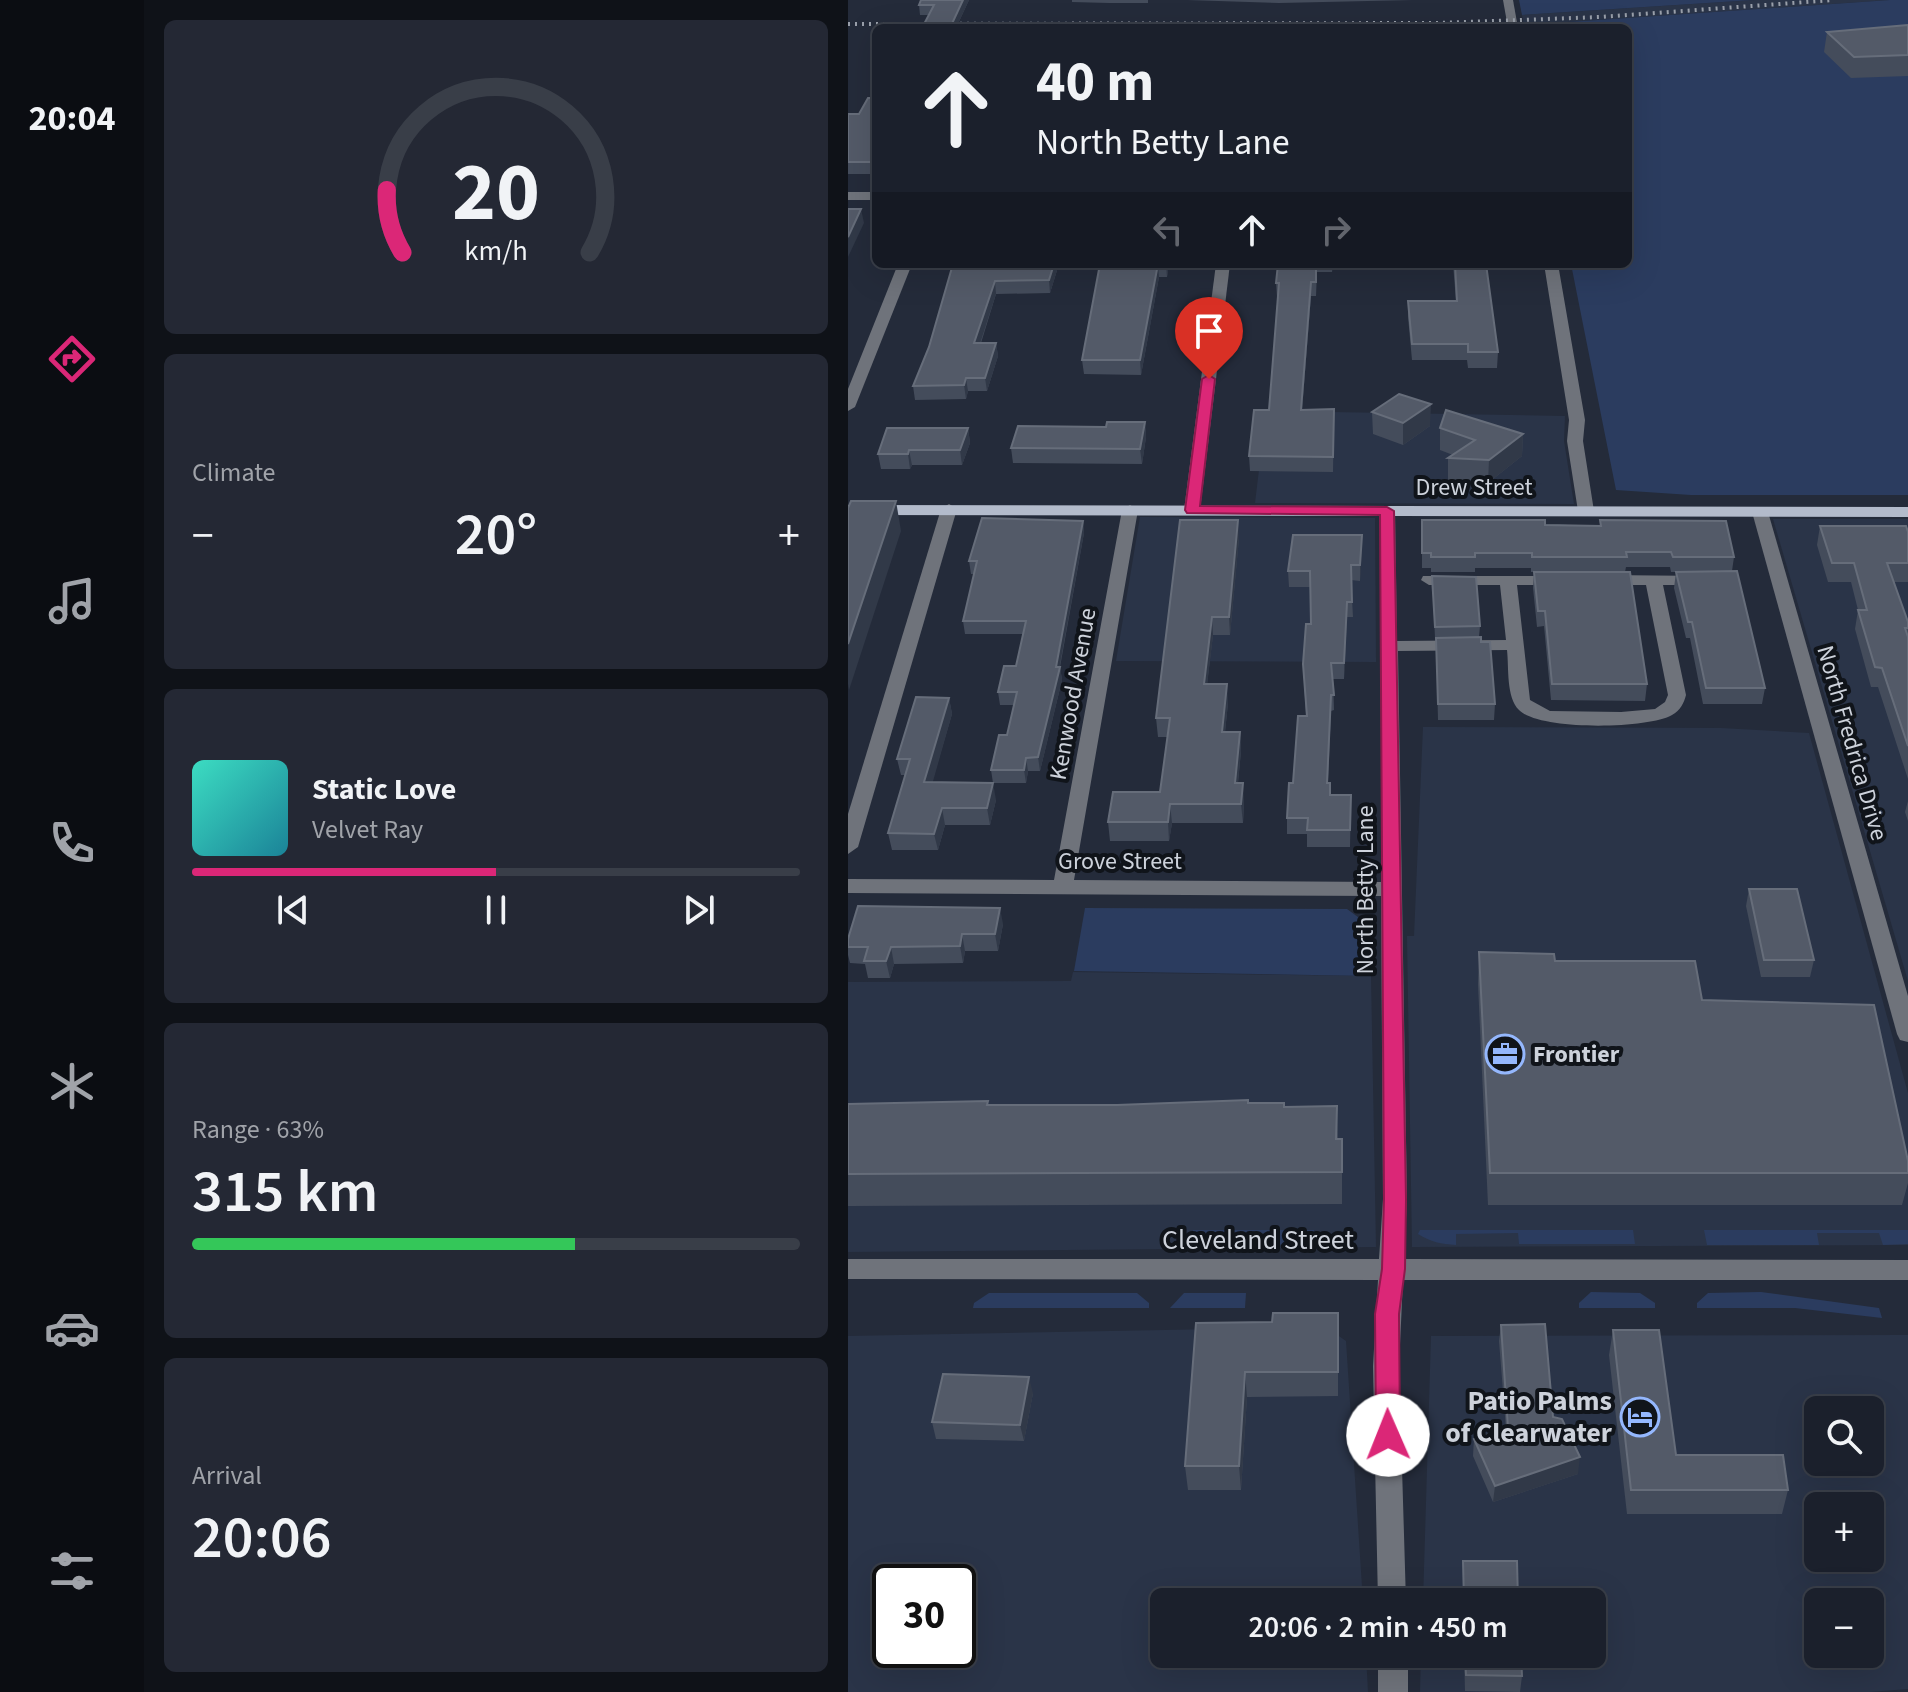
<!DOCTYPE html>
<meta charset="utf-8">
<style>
body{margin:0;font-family:"Source Sans 3",sans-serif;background:#242834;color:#f1f3f6;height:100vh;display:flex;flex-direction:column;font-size:30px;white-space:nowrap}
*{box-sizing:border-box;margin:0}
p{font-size:26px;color:#a0a3a9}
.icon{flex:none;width:44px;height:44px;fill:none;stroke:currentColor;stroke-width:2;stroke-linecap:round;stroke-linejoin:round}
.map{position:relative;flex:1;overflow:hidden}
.drawer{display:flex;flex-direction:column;gap:20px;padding:20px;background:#0f1218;width:704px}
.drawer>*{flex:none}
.top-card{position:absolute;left:24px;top:24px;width:760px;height:244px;border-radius:12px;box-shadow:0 8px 32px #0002,0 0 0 2px #393e48;background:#1b202c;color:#f1f3f6;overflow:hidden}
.controls{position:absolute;left:956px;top:1396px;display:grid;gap:16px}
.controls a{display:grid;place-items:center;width:80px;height:80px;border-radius:12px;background:#1b202c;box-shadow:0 8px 32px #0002,0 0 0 2px #393e48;font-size:40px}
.speed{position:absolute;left:24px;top:1564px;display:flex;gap:16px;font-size:40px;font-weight:700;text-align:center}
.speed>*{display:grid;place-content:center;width:104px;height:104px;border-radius:50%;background:#1b202c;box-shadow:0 8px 32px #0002,0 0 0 2px #393e48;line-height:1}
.speed .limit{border:4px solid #111;border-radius:12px;background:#fff;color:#111}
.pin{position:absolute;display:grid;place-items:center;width:68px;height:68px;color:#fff;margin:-82px -34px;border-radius:50% 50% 50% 0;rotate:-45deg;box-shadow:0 0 8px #0007}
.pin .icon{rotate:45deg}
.me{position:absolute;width:88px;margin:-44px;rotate:359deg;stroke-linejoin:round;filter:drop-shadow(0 0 6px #0008)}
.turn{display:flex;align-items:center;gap:28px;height:168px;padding:0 32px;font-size:36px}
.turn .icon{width:104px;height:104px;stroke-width:2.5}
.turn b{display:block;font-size:56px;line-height:68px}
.lanes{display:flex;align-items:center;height:76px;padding:0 32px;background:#0003;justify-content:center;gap:40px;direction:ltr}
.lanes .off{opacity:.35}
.big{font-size:60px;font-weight:600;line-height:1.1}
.drawer .tile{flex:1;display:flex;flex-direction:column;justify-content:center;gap:12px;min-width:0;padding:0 28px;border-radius:12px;background:#242834}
.drawer .dial{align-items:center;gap:0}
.dial svg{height:208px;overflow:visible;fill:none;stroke:#393e48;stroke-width:7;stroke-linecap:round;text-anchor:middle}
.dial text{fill:#f1f3f6;stroke:none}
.song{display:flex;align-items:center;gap:24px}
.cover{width:96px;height:96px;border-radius:12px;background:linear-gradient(135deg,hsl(170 70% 55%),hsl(190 70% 35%))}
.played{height:8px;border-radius:4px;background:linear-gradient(90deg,#db2777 50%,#393e48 50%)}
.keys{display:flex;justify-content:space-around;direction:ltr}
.heat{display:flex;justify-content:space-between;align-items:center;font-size:44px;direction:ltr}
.charge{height:12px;border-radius:6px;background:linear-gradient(90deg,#34c759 63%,#393e48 0)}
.trip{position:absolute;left:302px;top:1588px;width:456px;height:80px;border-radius:12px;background:#1b202c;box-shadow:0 8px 32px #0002,0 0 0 2px #393e48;font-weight:600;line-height:80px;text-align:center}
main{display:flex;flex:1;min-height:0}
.tab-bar{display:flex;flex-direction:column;width:144px;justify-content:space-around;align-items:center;background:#0b0d12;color:#a0a3a9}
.tab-bar .icon{width:56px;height:56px}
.tab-bar .on{color:#db2777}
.tab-bar b{font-size:36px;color:#f1f3f6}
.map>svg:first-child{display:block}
.built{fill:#2a3448;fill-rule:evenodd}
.green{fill:#2b3c5f}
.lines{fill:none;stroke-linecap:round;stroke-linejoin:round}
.minor{fill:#6f737b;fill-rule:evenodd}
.major{fill:#b3bbcb;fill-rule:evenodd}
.rail{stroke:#999faa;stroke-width:4;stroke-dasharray:2 5;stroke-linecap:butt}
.wall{fill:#444c5b}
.shaded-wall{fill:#313948}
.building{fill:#535a68;stroke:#666d7a;stroke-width:2}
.route{fill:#db2777;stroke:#8e194d;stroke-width:2}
.labels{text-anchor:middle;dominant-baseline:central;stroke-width:8;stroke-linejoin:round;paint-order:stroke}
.street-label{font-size:24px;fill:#cdd2db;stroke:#10141a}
.poi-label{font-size:24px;font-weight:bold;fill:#cdd2db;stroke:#10141a;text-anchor:start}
.near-street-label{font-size:28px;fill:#cdd2db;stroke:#10141a}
.near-poi-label{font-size:28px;font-weight:bold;fill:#cdd2db;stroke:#10141a;text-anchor:end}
</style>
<main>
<nav class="tab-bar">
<b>20:04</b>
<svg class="icon on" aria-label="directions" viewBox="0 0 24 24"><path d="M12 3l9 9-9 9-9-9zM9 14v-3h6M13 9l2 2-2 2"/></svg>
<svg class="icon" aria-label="music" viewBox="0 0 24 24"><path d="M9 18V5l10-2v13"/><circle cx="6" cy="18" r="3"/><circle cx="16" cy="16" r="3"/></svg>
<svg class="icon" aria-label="phone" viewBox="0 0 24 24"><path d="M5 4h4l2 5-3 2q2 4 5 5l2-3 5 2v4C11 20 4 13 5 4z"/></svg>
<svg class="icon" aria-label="climate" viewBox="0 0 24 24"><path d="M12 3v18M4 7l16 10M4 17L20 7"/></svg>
<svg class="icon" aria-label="car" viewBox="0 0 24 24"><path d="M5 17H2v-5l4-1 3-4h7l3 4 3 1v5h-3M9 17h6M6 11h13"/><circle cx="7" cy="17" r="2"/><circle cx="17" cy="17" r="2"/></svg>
<svg class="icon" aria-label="filters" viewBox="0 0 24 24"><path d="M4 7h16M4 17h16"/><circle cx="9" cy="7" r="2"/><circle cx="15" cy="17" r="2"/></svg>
</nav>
<section class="drawer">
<div class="tile dial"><svg viewBox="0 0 100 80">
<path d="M14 69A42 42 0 1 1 86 69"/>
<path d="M14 69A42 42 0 0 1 8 45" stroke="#db2777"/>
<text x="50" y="56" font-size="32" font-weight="700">20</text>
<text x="50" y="72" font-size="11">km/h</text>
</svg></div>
<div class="tile"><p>Climate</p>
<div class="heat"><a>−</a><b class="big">20°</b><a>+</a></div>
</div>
<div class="tile">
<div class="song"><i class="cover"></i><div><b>Static Love</b><p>Velvet Ray</p></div></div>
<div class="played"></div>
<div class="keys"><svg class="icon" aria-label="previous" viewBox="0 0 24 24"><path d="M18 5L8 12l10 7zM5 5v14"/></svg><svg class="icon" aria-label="pause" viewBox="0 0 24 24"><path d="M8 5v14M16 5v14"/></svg><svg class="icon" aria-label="next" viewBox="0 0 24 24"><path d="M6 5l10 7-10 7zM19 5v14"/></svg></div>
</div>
<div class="tile"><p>Range · 63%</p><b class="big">315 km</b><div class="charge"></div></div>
<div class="tile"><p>Arrival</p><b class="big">20:06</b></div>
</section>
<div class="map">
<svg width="1060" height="1692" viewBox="0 0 1060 1692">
<rect width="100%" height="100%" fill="#242b3a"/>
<g class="built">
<polygon points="906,0 1042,0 676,25 674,15"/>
<polygon points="418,411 717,416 716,441 726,504 407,503"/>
<polygon points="292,517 527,518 528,662 268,661"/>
<polygon points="925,519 1060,519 1060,981"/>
<polygon points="575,727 873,728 961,733 1060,1093 1060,1245 564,1247 559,936 566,936"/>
<polygon points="225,972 523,976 528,1247 0,1252 0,982 223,981"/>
<path d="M478 1327 498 1341 515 1602H316V1654H518L520 1692H0V1336ZM42 1582H110V1650H42Z"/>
<path d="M1060 1335V1689L1022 1692H572L573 1654H744V1602H575L583 1336ZM970 1410H1022V1462H970ZM970 1506H1022V1558H970ZM970 1602H1022V1654H970Z"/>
</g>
<g class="green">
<polygon points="671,0 906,0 674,15"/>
<polygon points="1042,0 1060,0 1060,495 843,495 768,490 723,264 780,264 780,28 676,28 676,25"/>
<polygon points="237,908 499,909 525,928 522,976 226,971"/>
<polygon points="345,1230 466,1230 468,1243 419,1245 419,1233 357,1233 355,1245 344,1234"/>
<path d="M572 1230H785L787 1244H671L670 1233 608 1234V1245C593 1244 583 1242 570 1234Z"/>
<polygon points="856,1230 1060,1230 1060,1244 1035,1245 1031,1233 969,1233 971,1245 859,1245"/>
<polygon points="743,1292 792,1293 807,1303 807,1308 731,1308 731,1303"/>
<polygon points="913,1292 1031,1308 1034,1318 947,1308 849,1308 849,1303 860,1293"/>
<polygon points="141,1293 289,1293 301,1303 301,1308 125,1308 126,1303"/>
<polygon points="336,1293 398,1293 397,1308 322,1308"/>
</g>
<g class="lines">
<g class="minor">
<polygon points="655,0 665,0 670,28 660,28"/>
<rect x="0" y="192" width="28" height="8"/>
<polygon points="50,264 64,264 7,407 0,411 0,389"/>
<polygon points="368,264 382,264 352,510 344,515 336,510"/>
<polygon points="696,264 710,264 737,420 735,441 746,511 738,516 730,511 719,441 721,420"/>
<polygon points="101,504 109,509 10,847 0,854 0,814 93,509"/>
<path d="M282 505 290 510 226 880 533 882V508H545L547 511 549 641 658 640 652 585H581L573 580 575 576H719L721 580 713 585H669L682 700 702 711 773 712 807 709 817 702 820 695 798 585H757L749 580 757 575 859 576 861 580 853 585H815L838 695C836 703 832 711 824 715 800 729 691 731 671 710 658 697 661 668 659 650L550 651 559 1199 556 1259 1060 1260V1280H555L551 1366 558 1602H530L525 1366 530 1280 0 1279V1259H531L535 1199 533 896 0 893V879L206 880 274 510Z"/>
<polygon points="912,507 920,512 1060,996 1060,1042 1052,1040 1049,1034 904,512"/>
<rect x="530" y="1654" width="30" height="38"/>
</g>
<polygon class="major" points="0,505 1060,507 1060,517 0,515"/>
<polyline class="rail" points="0,24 591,23 752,17 986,0"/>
</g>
<g class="wall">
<polygon points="73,0 121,0 108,28 81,15 72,15 71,5"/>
<polygon points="224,0 300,0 300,3 261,3 224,2"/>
<polygon points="339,0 565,0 431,3"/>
<polygon points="1060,25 1060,76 1003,78 976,52 979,32"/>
<polygon points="28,98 28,174 0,174 0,114 11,114"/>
<polygon points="105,264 211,264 202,293 148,294 133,343 148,343 150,356 139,391 120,391 118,399 67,400 65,386 81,347"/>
<polygon points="252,264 321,264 319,277 311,277 293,375 236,374 234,360"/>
<polygon points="430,264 485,264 484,272 469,272 468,296 463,296 454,410 486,409 485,472 402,471 401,456 421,410 430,297 429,297 428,283"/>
<polygon points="605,264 638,264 650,352 649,368 620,368 619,360 564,360 560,317 560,301 608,301"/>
<polygon points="524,412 582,426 555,445 525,434"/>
<polygon points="297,422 298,437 294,464 165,463 163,448 258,427"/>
<polygon points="120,428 122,443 114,465 64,465 62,469 33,469 30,454"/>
<polygon points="592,428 675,434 674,456 640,483 600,480 600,458 605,455 592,450"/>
<polygon points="574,520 752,526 752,520 886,557 884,571 917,688 914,704 855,704 842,638 838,638 826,588 828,572 842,572 823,572 822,567 778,567 777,572 683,572 683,568 627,568 627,572 583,572 583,568 574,568"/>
<polygon points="235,521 236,533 212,667 214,680 192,771 180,771 178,783 145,783 143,770 159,735 166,705 152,705 150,692 168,666 175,634 117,634 115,621 126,574 123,574 121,561"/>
<polygon points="972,526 1060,532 1060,582 1046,582 1060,622 1060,779 1030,687 1023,687 1007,629 1010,610 1003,582 980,582 969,545"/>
<polygon points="514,535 512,581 503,580 505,617 499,617 496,679 485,679 486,710 483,711 480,783 483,795 503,795 502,847 459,847 459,834 439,834 439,818 458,716 455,664 463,624 462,587 441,587 440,571"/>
<polygon points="391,538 382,635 365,635 359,684 380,703 377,732 392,732 393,751 390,783 396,802 395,823 324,823 321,841 262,841 260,822 312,792 320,737 310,737 308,718"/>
<polygon points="686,572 799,684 797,701 703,700 696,626 689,627 685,588"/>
<polygon points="584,576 632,626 631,637 587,638"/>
<polygon points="588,638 647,704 646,720 590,720"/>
<polygon points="101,698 104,714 84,782 148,800 142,825 97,825 90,850 44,850 40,833 57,775 53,775 49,759"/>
<polygon points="1060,801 1060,821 1057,812"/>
<polygon points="901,889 966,960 962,977 913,977 898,906"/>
<polygon points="155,924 150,951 117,951 115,963 46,964 42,978 20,978 17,964 2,963 0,955 0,939"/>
<polygon points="631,952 707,961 854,1000 1060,1173 1060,1183 1054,1205 640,1205 630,984"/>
<polygon points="140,1101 140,1105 269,1105 400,1103 436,1107 489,1106 490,1139 494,1139 494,1204 0,1206 0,1104"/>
<polygon points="490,1313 490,1396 399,1397 393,1490 340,1490 337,1466 424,1322"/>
<polygon points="653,1325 705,1417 730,1474 645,1502 625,1456 626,1439 658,1429 651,1341"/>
<polygon points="765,1330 828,1455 940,1490 934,1514 779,1514 761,1355"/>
<polygon points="185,1393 176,1441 88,1439 84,1422"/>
<polygon points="615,1561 670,1602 615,1602"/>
<polygon points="616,1654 673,1654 674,1676 672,1692 617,1691"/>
</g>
<g class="shaded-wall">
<polygon points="115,0 121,0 108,28 102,28"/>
<polygon points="13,209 16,223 0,257 0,237"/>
<polygon points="206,264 211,264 202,293 201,280"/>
<polygon points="310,264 311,277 293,375 292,360"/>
<polygon points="318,264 321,264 319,277"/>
<polygon points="147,281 148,294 128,356 126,343"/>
<polygon points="463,282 463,296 453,424 453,410"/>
<polygon points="148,343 150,356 139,391 137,378"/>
<polygon points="118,378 120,391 118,399 116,385"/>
<polygon points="583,404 582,426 555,445 555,423"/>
<polygon points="297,422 298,437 294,464 292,449"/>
<polygon points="120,428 122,443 114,465 112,450"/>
<polygon points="675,434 674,456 640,483 641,460"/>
<polygon points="61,450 64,465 62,469 60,454"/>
<polygon points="48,501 53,531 1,690 0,684 0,644"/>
<polygon points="390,520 391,538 382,635 381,617"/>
<polygon points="235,521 236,533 210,675 212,667 214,680 192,771 190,757"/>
<polygon points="514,535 514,550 512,581 512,565"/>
<polygon points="499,602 499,617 496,679 496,663"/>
<polygon points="364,617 365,635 357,703 356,684"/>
<polygon points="379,684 380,703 375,751 374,732"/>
<polygon points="483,695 483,711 479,799 479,783"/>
<polygon points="101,698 104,714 80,799 76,782"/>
<polygon points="392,732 393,751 388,802 387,783"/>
<polygon points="178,758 180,771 178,783 176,770"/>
<polygon points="145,783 148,800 142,825 139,808"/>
<polygon points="395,783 396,802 395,823 393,804"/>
<polygon points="322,804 324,823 321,841 320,822"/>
<polygon points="94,808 97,825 90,850 86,834"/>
<polygon points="152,908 155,924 150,951 147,934"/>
<polygon points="114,934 117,951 115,963 112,946"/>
<polygon points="43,947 46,964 42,978 38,961"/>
<polygon points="397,1372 399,1397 393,1490 391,1466"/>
<polygon points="181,1377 185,1393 176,1441 172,1425"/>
<polygon points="732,1457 730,1474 645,1502 647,1486"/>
</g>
<g class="building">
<polygon points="73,0 115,0 102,28 74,28 86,5 71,5"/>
<polygon points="1060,25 1060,55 1006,57 979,32"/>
<polygon points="20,98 28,98 28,162 0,162 0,114 11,114"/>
<polygon points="0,209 13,209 0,237"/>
<polygon points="105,264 206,264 201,280 147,281 126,343 148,343 137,378 118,378 116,385 65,386 81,347"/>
<polygon points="252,264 310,264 292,360 234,360"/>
<polygon points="430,264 468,264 468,282 463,282 453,410 486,409 485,457 401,456 406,410 421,410 431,283 428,283"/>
<polygon points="607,264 638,264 650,352 620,352 620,344 564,344 560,301 609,301"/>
<polygon points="551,394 583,404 555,423 524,412"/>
<polygon points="598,410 675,434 641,460 600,458 627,440 592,428"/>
<polygon points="259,422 297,422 292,449 163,448 170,426 258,427"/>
<polygon points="39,428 120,428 112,450 61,450 60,454 30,454"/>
<polygon points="3,501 48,501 0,644 0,508"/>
<polygon points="134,518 235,521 208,667 212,667 190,757 178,758 176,770 143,770 151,735 159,735 169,692 150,692 156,666 168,666 178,621 115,621 129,561 121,561"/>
<polygon points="332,520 390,520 381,617 364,617 356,684 379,684 374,732 392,732 387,783 395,783 393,804 322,804 320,822 260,822 265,792 312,792 322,718 308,718"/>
<polygon points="574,520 697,520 697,525 753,526 752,520 878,521 886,557 825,557 823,552 778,552 779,557 684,557 684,553 627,553 627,557 583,557 583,553 574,553"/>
<polygon points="972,526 1058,526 1060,532 1060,563 1039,563 1060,622 1060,628 1057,628 1060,637 1060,746 1034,668 1027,667 1010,610 1019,610 1006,563 984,563"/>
<polygon points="445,535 514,535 512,565 503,565 504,602 499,602 496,663 483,663 486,695 483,695 479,783 482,783 482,795 503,795 502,830 459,830 460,818 439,818 441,783 445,783 450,716 459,716 455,664 458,624 463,624 462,571 440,571"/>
<polygon points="889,571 917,688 858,688 844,622 840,622 828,572"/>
<polygon points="686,572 782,572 799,684 704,684 697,611 690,611"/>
<polygon points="584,576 628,577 632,626 587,627"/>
<polygon points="633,637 633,642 642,642 647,704 590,704 588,638"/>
<polygon points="68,697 101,698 76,782 145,783 139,808 94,808 86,834 40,833 62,759 49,759"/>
<polygon points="901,889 949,889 966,960 916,960"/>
<polygon points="10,906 152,908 147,934 114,934 112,946 43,947 38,961 16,961 20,947 0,947 0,939"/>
<polygon points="631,952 706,954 707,961 847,961 854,1000 1026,1005 1060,1161 1060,1173 642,1173"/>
<polygon points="400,1100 400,1103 436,1103 436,1107 489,1106 488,1139 494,1139 494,1172 0,1174 0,1104 140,1101 139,1105 269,1105"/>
<polygon points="425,1313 490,1313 490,1372 397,1372 391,1466 337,1466 348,1323 424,1322"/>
<polygon points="697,1324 705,1417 714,1419 732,1457 647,1486 626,1439 660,1428 653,1325"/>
<polygon points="765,1330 811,1330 828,1455 935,1455 940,1490 783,1490"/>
<polygon points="95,1374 181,1377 172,1425 84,1422"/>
<polygon points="615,1561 669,1561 670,1602 616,1602"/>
<polygon points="617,1654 673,1654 674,1676 618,1675"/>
</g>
<polygon class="route" points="361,375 367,379 352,506 539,507 546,511 558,1199 557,1269 551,1314 552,1435 549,1443 540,1446 531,1443 528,1435 527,1314 534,1269 536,1199 532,515 339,513 337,510 354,379"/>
<defs>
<g id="office-ring" transform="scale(2)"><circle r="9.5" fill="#10141a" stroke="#94b7fd" stroke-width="1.5"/><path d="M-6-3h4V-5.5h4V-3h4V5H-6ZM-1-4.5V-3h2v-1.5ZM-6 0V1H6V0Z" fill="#94b7fd"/></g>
<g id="hotel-ring" transform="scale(2)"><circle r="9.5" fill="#10141a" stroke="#94b7fd" stroke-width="1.5"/><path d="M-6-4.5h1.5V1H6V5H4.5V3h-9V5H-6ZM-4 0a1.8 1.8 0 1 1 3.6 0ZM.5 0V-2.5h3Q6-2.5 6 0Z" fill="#94b7fd"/></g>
</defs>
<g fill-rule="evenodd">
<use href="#office-ring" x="657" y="1054"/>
<use href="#hotel-ring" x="792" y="1417"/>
</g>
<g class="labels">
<g class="street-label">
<text x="626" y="487">Drew Street</text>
<text transform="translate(225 694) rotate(-80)">Kenwood Avenue</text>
<text transform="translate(1004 743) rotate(74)">North Fredrica Drive</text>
<text x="272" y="861">Grove Street</text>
<text transform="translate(517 890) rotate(-90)">North Betty Lane</text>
</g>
<g class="poi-label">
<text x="685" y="1054">Frontier</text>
</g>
<g class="near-street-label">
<text x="410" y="1240">Cleveland Street</text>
</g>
<g class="near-poi-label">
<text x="764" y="1401">Patio Palms<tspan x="764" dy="32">of Clearwater</tspan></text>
</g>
</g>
</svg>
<div class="controls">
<a><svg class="icon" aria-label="search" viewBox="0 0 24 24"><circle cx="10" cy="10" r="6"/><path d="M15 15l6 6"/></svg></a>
<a>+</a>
<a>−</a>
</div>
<div class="speed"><div class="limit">30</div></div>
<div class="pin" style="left:361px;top:379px;background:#d93025"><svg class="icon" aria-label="arrive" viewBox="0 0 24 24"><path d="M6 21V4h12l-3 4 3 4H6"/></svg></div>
<svg class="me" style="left:540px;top:1435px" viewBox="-20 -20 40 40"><circle r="19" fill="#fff"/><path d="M0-13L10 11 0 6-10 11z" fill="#db2777"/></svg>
<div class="trip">20:06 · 2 min · 450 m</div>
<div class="top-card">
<div class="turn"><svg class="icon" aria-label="ahead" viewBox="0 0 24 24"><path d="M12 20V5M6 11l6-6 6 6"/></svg><div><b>40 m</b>North Betty Lane</div></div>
<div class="lanes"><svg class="icon off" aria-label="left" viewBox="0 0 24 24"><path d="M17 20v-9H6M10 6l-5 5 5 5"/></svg><svg class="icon" aria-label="ahead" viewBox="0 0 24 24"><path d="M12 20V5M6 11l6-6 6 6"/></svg><svg class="icon off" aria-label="right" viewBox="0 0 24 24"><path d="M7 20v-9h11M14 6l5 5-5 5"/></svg></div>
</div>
</div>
</main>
